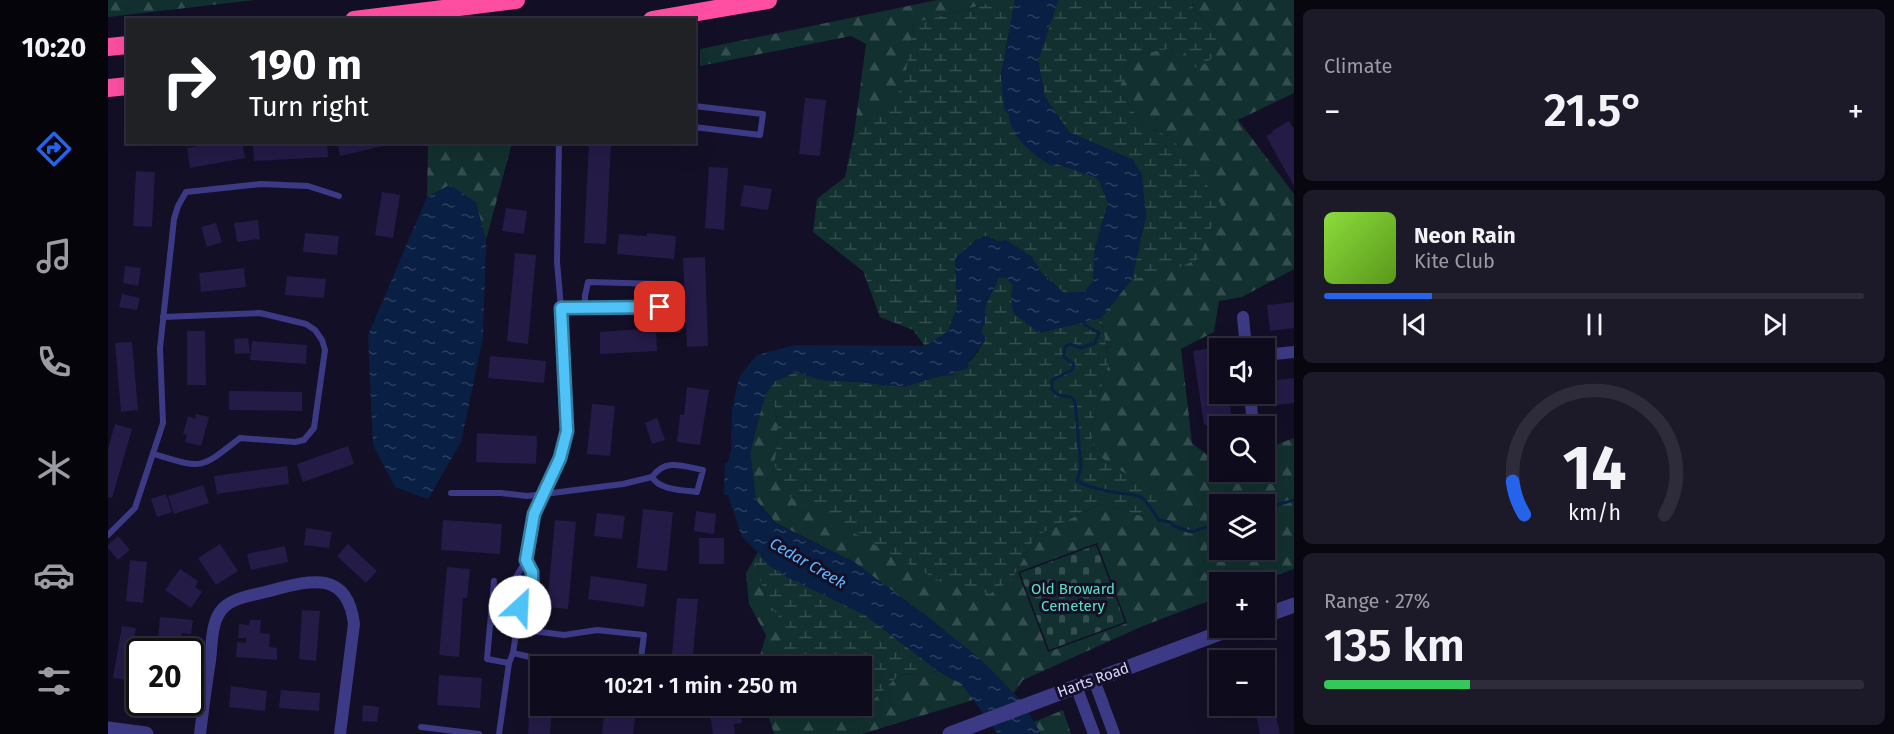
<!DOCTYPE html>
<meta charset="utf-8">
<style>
body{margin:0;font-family:"Fira Sans",sans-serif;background:#1c1929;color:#f1f3f6;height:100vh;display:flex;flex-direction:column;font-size:22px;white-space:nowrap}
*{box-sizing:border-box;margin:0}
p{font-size:20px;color:#9b9ba3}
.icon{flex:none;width:33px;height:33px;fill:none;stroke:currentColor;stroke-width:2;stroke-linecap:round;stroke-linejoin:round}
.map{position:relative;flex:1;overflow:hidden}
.sheet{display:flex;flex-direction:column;gap:9px;padding:9px;background:#08060f;width:600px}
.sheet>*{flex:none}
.banner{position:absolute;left:18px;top:18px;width:570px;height:126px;border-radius:0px;box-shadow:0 6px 24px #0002,0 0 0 2px #2e2b3b;background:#202124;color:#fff;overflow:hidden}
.buttons{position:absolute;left:1101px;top:338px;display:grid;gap:12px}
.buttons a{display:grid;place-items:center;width:66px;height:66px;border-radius:0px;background:#0e0b1c;box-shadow:0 6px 24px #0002,0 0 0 2px #2e2b3b;font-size:30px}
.speed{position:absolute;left:18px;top:638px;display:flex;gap:12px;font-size:30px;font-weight:700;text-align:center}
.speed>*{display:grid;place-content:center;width:78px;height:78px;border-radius:50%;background:#0e0b1c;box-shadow:0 6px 24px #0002,0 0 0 2px #2e2b3b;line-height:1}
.speed .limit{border:3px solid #111;border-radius:9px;background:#fff;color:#111}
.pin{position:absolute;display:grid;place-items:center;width:51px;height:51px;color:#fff;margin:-26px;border-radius:12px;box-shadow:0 3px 9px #0006}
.me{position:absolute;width:66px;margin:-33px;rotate:25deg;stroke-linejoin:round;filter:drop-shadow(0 0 4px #0008)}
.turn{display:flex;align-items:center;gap:21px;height:126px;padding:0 24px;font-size:27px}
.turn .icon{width:78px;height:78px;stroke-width:2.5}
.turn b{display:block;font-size:42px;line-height:51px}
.big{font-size:45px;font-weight:600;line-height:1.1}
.sheet .tile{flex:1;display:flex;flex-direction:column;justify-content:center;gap:9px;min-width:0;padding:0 21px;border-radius:9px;background:#1c1929}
.sheet .dial{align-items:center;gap:0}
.dial svg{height:156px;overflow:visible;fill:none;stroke:#2e2b3b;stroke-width:7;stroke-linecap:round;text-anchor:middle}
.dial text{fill:#f1f3f6;stroke:none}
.song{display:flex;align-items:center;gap:18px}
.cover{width:72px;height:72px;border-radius:9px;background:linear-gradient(135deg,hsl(90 70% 55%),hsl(90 70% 35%))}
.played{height:6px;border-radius:3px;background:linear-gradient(90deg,#2563eb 20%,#2e2b3b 20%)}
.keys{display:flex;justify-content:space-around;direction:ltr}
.heat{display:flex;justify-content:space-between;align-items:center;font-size:33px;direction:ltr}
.charge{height:9px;border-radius:4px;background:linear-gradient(90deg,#34c759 27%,#2e2b3b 0)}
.trip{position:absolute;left:422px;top:656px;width:342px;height:60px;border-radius:0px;background:#0e0b1c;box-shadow:0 6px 24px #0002,0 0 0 2px #2e2b3b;font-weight:600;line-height:60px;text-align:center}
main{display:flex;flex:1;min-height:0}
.tab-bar{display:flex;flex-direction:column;width:108px;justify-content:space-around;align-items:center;background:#06040b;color:#9b9ba3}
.tab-bar .icon{width:42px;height:42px}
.tab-bar .current{color:#2563eb}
.tab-bar b{font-size:27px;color:#f1f3f6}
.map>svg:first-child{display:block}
.forest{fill:url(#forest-firs);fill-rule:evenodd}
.wetland{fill:url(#wetland-marsh)}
.cemetery{fill:url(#cemetery-stones)}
.water{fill:url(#water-ripples)}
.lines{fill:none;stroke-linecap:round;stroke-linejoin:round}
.stream{stroke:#0a1f44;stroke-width:3}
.building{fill:#241b47}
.service{stroke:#3d3a85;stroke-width:6}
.minor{stroke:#3d3a85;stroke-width:12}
.tertiary{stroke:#3d3a85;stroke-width:15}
.motorway{stroke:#ff4fa3;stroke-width:18}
.route-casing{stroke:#337fa1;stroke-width:15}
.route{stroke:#4fc3f7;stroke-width:10}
.labels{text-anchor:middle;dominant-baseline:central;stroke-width:6;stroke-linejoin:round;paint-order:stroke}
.park-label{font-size:15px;fill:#5fe0c0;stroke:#130f26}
.street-label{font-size:15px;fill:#d9d4ff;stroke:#130f26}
.water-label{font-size:16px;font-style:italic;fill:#62b6ff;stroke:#130f26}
</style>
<main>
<nav class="tab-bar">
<b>10:20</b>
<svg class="icon current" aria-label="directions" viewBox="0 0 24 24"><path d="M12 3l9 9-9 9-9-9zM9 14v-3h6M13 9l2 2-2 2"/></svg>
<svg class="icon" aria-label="music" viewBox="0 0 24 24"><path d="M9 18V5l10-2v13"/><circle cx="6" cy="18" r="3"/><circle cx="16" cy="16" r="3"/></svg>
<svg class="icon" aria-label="phone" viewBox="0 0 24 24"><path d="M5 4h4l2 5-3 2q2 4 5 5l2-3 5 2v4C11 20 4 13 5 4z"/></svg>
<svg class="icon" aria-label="climate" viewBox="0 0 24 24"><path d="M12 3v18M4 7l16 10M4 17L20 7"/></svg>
<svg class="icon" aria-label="car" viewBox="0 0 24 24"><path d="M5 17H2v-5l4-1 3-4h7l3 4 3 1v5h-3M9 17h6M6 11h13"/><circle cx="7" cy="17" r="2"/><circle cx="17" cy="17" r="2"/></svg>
<svg class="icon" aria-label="filters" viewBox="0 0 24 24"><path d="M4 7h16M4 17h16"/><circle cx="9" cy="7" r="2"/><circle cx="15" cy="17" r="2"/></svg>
</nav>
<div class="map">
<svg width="1186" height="734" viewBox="0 0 1186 734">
<defs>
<pattern id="forest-firs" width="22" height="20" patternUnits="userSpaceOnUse" patternTransform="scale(1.5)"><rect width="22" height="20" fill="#12302f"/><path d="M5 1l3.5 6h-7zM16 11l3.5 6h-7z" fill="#344d4e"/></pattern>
<pattern id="wetland-marsh" width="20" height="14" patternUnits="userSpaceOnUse" patternTransform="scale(1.5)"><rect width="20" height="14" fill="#12302f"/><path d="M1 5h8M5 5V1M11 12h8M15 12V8" fill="none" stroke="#344d4e"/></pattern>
<pattern id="cemetery-stones" width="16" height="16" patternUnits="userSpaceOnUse" patternTransform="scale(1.5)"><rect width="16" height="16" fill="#12302f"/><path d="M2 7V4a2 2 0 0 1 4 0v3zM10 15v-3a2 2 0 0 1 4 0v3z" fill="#344d4e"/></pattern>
<pattern id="water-ripples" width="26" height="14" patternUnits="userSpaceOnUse" patternTransform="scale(1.5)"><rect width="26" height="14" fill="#0a1f44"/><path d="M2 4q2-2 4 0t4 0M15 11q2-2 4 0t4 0" fill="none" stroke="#2d3f60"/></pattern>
</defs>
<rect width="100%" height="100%" fill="#130f26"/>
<g class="forest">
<polygon points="0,0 147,0 0,17"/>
<polygon points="829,0 885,0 885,2 806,23 796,88 746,134 758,44 743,36 592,66 592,49"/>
<path d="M1084 0H1186V93L1130 120 1186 194V269L1134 297 1111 301 1106 332 1073 349 1084 443 1111 464 1112 471H1156L1157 449 1186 438V569L1151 582H1112L1111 597 1035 626 915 680 905 694 878 665 746 562 668 523 648 500 642 452 657 395 666 402 670 425 667 466 904 579 928 536 992 504 1034 516 1060 502 986 453 983 428 1001 361 993 318 1024 279 1055 274 1063 137 1037 127 1010 91 1024 55 1072 47 1109 33 1085 8ZM1112 504H1156V549H1112ZM989 543 1019 623 940 652 910 572Z"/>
<polygon points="320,143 404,143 378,240 367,202 342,185 319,197"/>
<polygon points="650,552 648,567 659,600 679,628 668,666 649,666 658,635 641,604 638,573"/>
<polygon points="830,671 854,684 865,700 754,734 666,734 657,705 687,705 715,720 760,704 792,674 809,675"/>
<polygon points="955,710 963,734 933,734 926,722"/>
</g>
<g class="wetland">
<polygon points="885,0 907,0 893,76 901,114 949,164 988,177 992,182 1000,203 987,248 985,281 977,292 956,293 933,272 923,256 878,236 868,240 847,259 849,307 840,332 817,346 805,330 772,317 755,271 705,232 709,199 737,177 746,134 795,88 806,23 885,2"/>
<polygon points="950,0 1084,0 1085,8 1109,33 1106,57 1089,69 1072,47 1024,55 1010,91 1037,127 1063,137 1113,204 1090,259 1055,275 1024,279 1038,215 1025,160 961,132 937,97 930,61"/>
<polygon points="891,277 899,278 905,285 903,299 931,333 993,318 1001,361 983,428 986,453 1061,502 1034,516 992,504 928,536 904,579 882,594 833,582 680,496 667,466 670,425 666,402 657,395 667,381 688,372 714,380 752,382 795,387 831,376 845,375 847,371 854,370 870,352 873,345 873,330 877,322 877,307"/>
<polygon points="650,552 659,564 677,576 757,615 830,671 809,675 792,674 760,705 715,720 688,706 687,705 753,705 753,666 668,666 678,628 659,600 648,567"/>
</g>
<polygon class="cemetery" points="988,545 1017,622 941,650 912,573"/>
<g class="water">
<path d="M907 0H950L930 61 937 97 961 132 1025 160 1034 175 1038 215 1024 279 993 318 931 333 905 313 903 299 905 285 902 283 899 278 891 277 877 307V322L873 330 878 340 862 360 859 369 847 371 845 375 831 376 795 387 752 382 714 380 688 372 667 381 657 395 642 452 648 500 667 523 746 562 823 619 879 665 915 703 933 734H890L854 684 830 671 757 615 677 576 659 564 650 552 634 537 620 495H616L617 464 620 462 623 451 624 409 629 386 632 376 649 355 687 345 817 346 840 331 849 307 847 259 868 240 879 236 890 242 898 240 923 256 933 272 956 293 976 292 985 281 987 248 1000 203 992 182 987 177 949 164 944 166C926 156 901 136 901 114L896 110 893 76Z"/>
<polygon points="342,185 368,202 378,240 375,337 353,442 320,499 287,487 265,445 260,335 319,197"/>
</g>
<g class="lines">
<g class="stream">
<path d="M975 319 977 325 991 333 987 343 973 348 962 344 957 347 956 357 966 364 964 370 944 380V389L950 395 963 397 967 401 973 467 969 481C980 488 992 489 1005 492 1014 495 1024 492 1033 497 1040 502 1046 513 1051 520L1062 522 1066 526 1083 532 1112 523"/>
<polyline points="1156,509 1186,500"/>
</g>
</g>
<g class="building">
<polygon points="697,98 718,100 712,156 691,154"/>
<polygon points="1181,121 1186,129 1186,186 1158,136 1165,132 1164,131"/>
<polygon points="111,142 134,142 137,158 82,168 79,148"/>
<polygon points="145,142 219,142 220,157 146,161"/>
<polygon points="229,142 287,142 288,143 232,156"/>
<polygon points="481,142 503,142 498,244 476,243"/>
<polygon points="601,167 620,168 616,230 597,228"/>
<polygon points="28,171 47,172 44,227 25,226"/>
<polygon points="636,185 664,189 660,210 632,206"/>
<polygon points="274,192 292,195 285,238 267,235"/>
<polygon points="398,208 419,211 416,234 394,231"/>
<polygon points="150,220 152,239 129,242 126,223"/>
<polygon points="108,223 114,242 99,247 93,227"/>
<polygon points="197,233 231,236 229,255 195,252"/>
<polygon points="539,233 568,236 566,259 509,254 511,234 539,236"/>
<polygon points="407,253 428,255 420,344 399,341"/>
<polygon points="597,257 600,346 579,347 575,258"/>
<polygon points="17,266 33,268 30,286 15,283"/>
<polygon points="136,268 138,287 93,292 91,273"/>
<polygon points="179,276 218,279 216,298 177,295"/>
<polygon points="14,294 32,298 29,310 11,307"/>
<polygon points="1186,302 1186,328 1162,331 1159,305"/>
<polygon points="548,328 549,351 492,354 492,332"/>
<polygon points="79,331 97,331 98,385 79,385"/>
<polygon points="140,338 142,353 127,354 126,339"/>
<polygon points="144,341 199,345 198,364 142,360"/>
<polygon points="24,342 30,410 13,412 7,343"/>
<polygon points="1112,347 1112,393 1120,393 1124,420 1096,425 1085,351"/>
<polygon points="382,356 438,361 436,383 380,378"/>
<polygon points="1186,378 1186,403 1168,405 1168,401 1163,402 1160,381"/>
<polygon points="579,387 601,390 592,445 569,442 572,415 576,415"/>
<polygon points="121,391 194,392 194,411 121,410"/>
<polygon points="484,404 507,406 502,456 479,454"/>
<polygon points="88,414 101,417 93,446 77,442 79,435 75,434 80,416 87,419"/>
<polygon points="549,418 557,440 544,444 537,423"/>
<polygon points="7,424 24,429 4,498 0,497 0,449"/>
<polygon points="369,433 429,436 428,464 368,462"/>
<polygon points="240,446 246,464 195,482 189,464"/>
<polygon points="179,466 181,484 109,494 106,476"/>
<polygon points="95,485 101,503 66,514 60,496"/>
<polygon points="58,494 64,512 49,517 43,499"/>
<polygon points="535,509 565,512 559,571 529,568"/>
<polygon points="588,511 608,514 606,534 586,531"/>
<polygon points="489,513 517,516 514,539 486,536"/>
<polygon points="335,520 394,524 392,554 333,550"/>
<polygon points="447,520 468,522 460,609 439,607"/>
<polygon points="198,528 224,532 221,548 196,545"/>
<polygon points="10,536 22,550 10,560 0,548 0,545"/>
<rect x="591" y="538" width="25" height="26"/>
<polygon points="112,544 130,571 108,585 90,558"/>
<polygon points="240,544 269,571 258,583 229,556"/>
<polygon points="177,546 180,562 143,570 139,554"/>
<polygon points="22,560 39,562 35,603 18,601"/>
<polygon points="339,567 362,569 359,598 355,598 351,657 331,655"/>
<polygon points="72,569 90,581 87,587 94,592 83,608 57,590"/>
<polygon points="483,576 539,584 536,607 480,599"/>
<polygon points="569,598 590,599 584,666 563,666"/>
<polygon points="194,610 212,611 208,661 191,659"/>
<polygon points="52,617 85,620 83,634 74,633 73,637 81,638 80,651 49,651"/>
<polygon points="142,620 153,620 152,633 162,634 161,647 169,648 169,660 128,657 129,642 138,643 138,638 130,638 131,624 141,625"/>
<polygon points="14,626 28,628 25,643 30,644 24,681 5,678"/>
<polygon points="1157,667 1172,734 1152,734 1146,705 1156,705"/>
<polygon points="331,675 374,678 372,708 329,705"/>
<polygon points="423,679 432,679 432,705 444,705 442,734 420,734"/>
<polygon points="123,686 159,691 157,711 121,707"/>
<polygon points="173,690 212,693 211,711 171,708"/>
<polygon points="255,705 271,707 269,722 254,721"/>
<polygon points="497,705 529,705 525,734 494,734"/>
<polygon points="632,709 634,723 626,724 627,734 605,734 602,714"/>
</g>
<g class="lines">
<g class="service">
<polyline points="586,106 655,114 652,135 586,127"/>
<polyline points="453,308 552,307 552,284 480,282 477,296 477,307"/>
<path d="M46 454C96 469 91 470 132 438L187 442 196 440 206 428 217 350 214 340 207 330 198 324 152 313 55 317"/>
<polyline points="343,493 393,493 419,496 436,494 452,458 458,431 453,308 449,262 451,142"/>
<polyline points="0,535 27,508 55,423 52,348 66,219 70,206 78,192 153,184 200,186 231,196"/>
<polyline points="386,581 379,659 401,663"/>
<path d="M412 607C428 593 426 578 418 560"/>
<polyline points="409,629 456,635 489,630 536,635 532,666"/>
<polyline points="405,653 439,661 484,666"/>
<polyline points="313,727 371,734"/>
<path d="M391 734 401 663 405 653 412 607 407 590 408 577 418 560 426 514 436 494 515 484 544 477C551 490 575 490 589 492L595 470C574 466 558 458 544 477"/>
</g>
<g class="minor">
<polyline points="1135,317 1138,348"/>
<polyline points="1156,355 1186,352"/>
<polyline points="1142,393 1145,426"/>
<polyline points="986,680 1006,734"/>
<polyline points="968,686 986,734"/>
<path d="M92 734C95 710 98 685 102 661 104 645 103 625 112 612 121 598 142 596 157 592 197 582 239 566 246 624L232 734"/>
</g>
<g class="tertiary">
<polyline points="1156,616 1186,605"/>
<polyline points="0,729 38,734"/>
<polyline points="842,734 1128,627"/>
</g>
<g class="motorway">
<polyline points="246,20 408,0"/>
<polyline points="544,20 660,0"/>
<polyline points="0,47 20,45"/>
<polyline points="0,88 20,86"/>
</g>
</g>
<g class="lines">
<g class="route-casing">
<polyline id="route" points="412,607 421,600 424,586 424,572 418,560 426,514 452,458 459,431 453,308 552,307"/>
</g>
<use href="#route" class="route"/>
</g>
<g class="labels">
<g class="park-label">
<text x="965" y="589">Old Broward<tspan x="965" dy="17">Cemetery</tspan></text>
</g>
<g class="street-label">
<text transform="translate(985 680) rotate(-20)">Harts Road</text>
</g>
<g class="water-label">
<text transform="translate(700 563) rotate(30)">Cedar Creek</text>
</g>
</g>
</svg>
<div class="buttons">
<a><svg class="icon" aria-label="sound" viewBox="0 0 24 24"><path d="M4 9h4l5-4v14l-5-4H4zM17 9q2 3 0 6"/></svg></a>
<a><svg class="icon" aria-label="search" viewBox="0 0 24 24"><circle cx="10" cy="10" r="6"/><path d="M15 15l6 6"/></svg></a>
<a><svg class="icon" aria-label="layers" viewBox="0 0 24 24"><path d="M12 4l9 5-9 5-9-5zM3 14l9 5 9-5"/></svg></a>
<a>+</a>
<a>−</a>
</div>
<div class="speed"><div class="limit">20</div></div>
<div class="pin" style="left:552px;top:307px;background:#d93025"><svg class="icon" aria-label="arrive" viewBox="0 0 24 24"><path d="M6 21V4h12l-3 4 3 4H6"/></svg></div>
<svg class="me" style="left:412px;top:607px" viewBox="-20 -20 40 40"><circle r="19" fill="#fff"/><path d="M0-13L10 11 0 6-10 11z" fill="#4fc3f7"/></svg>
<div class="trip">10:21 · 1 min · 250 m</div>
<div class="banner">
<div class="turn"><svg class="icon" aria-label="right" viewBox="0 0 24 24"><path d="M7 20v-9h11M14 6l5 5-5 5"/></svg><div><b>190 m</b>Turn right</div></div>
</div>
</div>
<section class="sheet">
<div class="tile"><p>Climate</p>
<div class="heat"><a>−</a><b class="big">21.5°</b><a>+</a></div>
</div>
<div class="tile">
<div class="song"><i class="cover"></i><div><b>Neon Rain</b><p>Kite Club</p></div></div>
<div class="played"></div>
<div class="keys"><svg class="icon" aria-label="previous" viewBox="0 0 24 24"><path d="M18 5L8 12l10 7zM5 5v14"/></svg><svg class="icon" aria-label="pause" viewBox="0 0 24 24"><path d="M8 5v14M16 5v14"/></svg><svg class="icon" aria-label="next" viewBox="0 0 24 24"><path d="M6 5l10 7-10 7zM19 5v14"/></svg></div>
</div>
<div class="tile dial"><svg viewBox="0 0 100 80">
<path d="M14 69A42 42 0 1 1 86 69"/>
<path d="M14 69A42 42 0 0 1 8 52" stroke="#2563eb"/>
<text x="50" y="56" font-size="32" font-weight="700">14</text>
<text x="50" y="72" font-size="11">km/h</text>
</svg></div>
<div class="tile"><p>Range · 27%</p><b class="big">135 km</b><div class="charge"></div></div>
</section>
</main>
